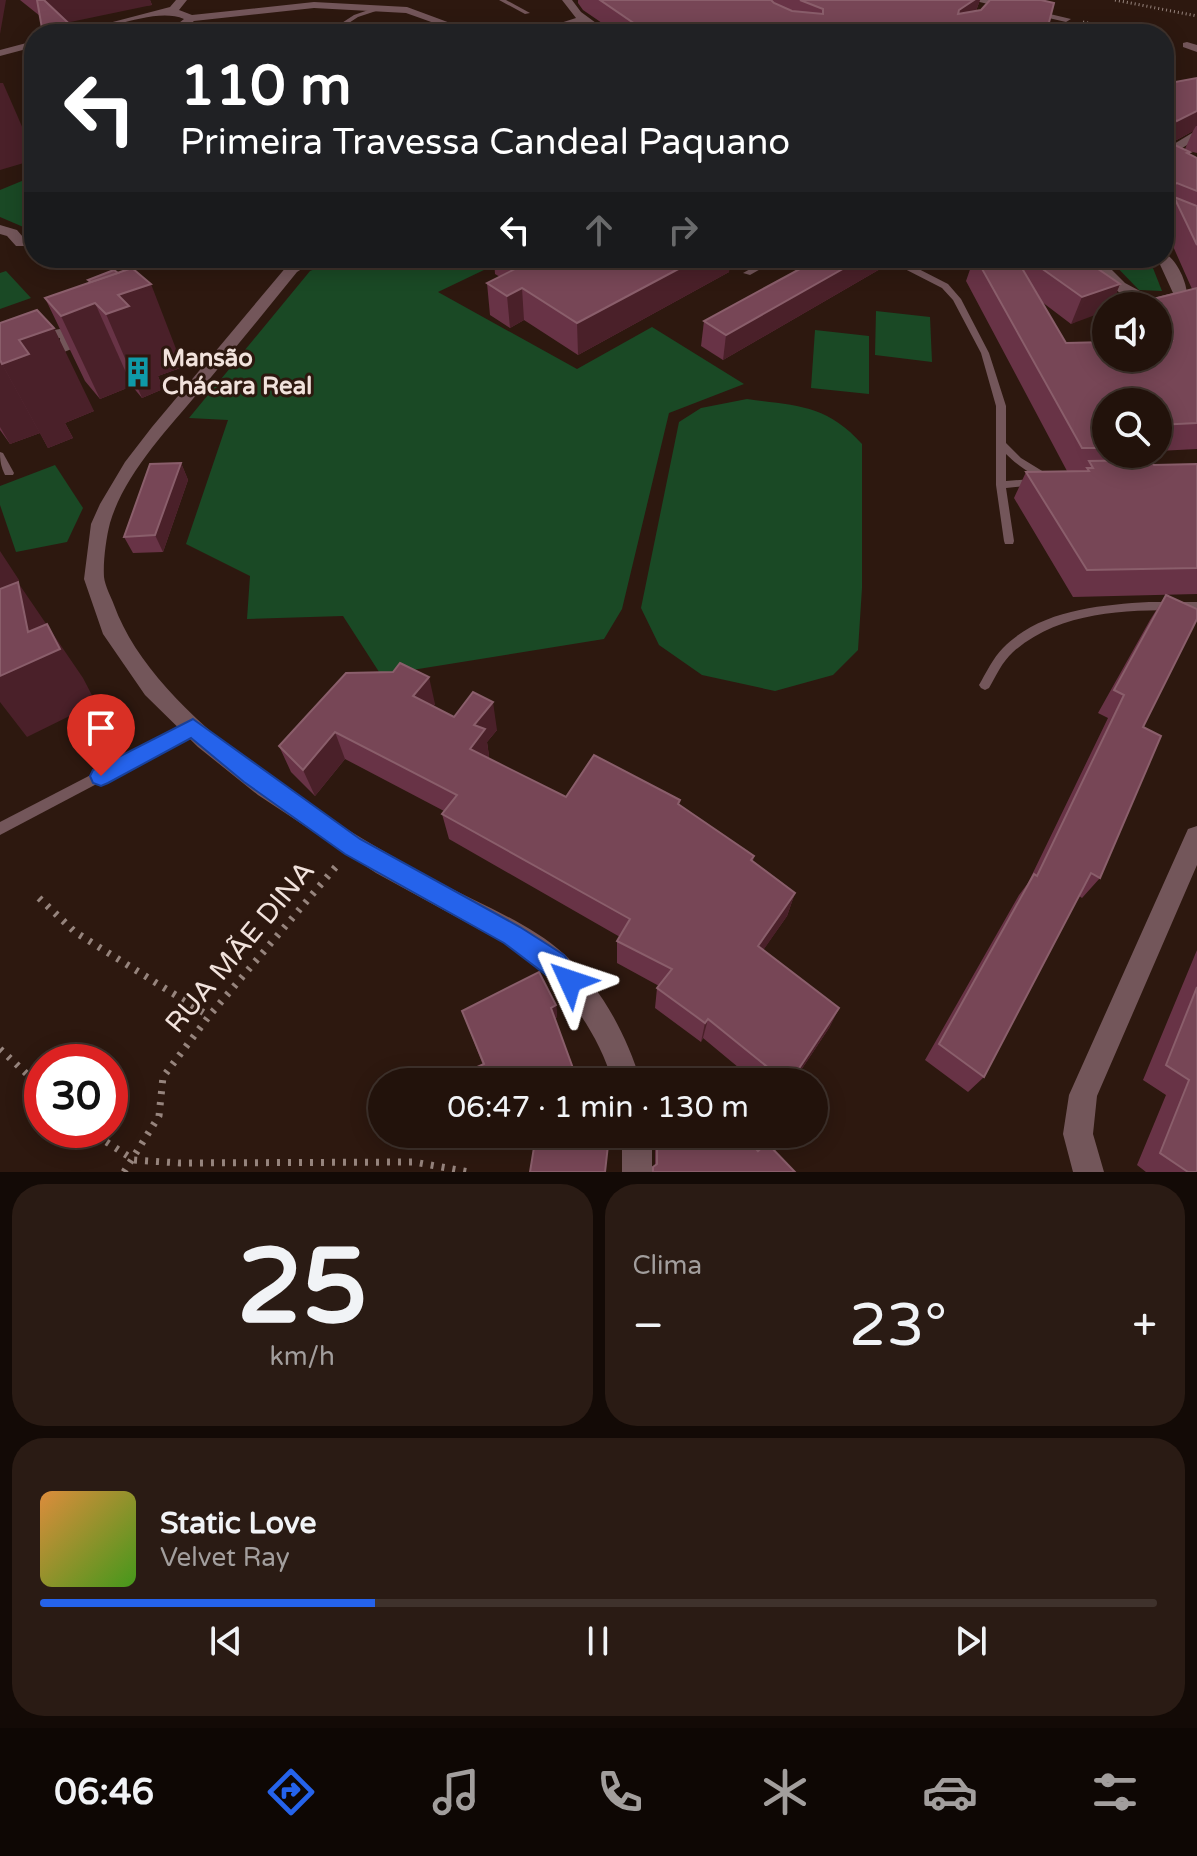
<!DOCTYPE html>
<html lang="pt">
<meta charset="utf-8">
<style>
body{margin:0;font-family:"Varela Round",sans-serif;background:#2a1b14;color:#f1f3f6;height:100vh;display:flex;flex-direction:column;font-size:30px;white-space:nowrap}
*{box-sizing:border-box;margin:0}
p{font-size:26px;color:#a29e9d}
.icon{flex:none;width:44px;height:44px;fill:none;stroke:currentColor;stroke-width:2;stroke-linecap:round;stroke-linejoin:round}
.map{position:relative;height:1172px;overflow:hidden}
.details{display:flex;flex-direction:column;gap:12px;padding:12px;background:#130a06;flex:1}
.details>*{flex:none}
.banner{position:absolute;left:24px;top:24px;width:1150px;height:244px;border-radius:32px;box-shadow:0 4px 20px #0003,0 0 0 2px #3f322c;background:#202124;color:#fff;overflow:hidden}
.controls{position:absolute;left:1092px;top:292px;display:grid;gap:16px}
.controls a{display:grid;place-items:center;width:80px;height:80px;border-radius:50%;background:#22120b;box-shadow:0 4px 20px #0003,0 0 0 2px #3f322c;font-size:40px}
.speed{position:absolute;left:24px;top:1044px;display:flex;gap:16px;font-size:40px;font-weight:700;text-align:center}
.speed>*{display:grid;place-content:center;width:104px;height:104px;border-radius:50%;background:#22120b;box-shadow:0 4px 20px #0003,0 0 0 2px #3f322c;line-height:1}
.speed .limit{border:12px solid #d22;background:#fff;color:#111}
.pin{position:absolute;display:grid;place-items:center;width:68px;height:68px;color:#fff;margin:-82px -34px;border-radius:50% 50% 50% 0;rotate:-45deg;box-shadow:0 0 8px #0007}
.pin .icon{rotate:45deg}
.me{position:absolute;width:88px;margin:-44px;rotate:312deg;stroke-linejoin:round;filter:drop-shadow(0 0 6px #0008)}
.turn{display:flex;align-items:center;gap:28px;height:168px;padding:0 24px;font-size:36px}
.turn .icon{width:104px;height:104px;stroke-width:2.5}
.turn b{display:block;font-size:56px;line-height:68px}
.lanes{display:flex;align-items:center;height:76px;padding:0 24px;background:#0003;justify-content:center;gap:40px;direction:ltr}
.lanes .off{opacity:.35}
.big{font-size:60px;font-weight:600;line-height:1.1}
.details .card{flex:1;display:flex;flex-direction:column;justify-content:center;gap:12px;min-width:0;padding:0 28px;border-radius:32px;background:#2a1b14}
.details .dial{align-items:center;gap:0}
.dial b{font-size:104px;line-height:1}
.song{display:flex;align-items:center;gap:24px}
.cover{width:96px;height:96px;border-radius:12px;background:linear-gradient(135deg,hsl(30 70% 55%),hsl(100 70% 35%))}
.played{height:8px;border-radius:4px;background:linear-gradient(90deg,#2563eb 30%,#3f322c 30%)}
.keys{display:flex;justify-content:space-around;direction:ltr}
.heat{display:flex;justify-content:space-between;align-items:center;font-size:44px;direction:ltr}
.details .tiles{flex:1;display:grid;gap:12px;grid-template-columns:1fr 1fr}
.card:last-child{grid-column:span 2}
.trip{position:absolute;left:368px;top:1068px;width:460px;height:80px;border-radius:40px;background:#22120b;box-shadow:0 4px 20px #0003,0 0 0 2px #3f322c;font-weight:600;line-height:80px;text-align:center}
.tabs{display:flex;height:128px;justify-content:space-around;align-items:center;background:#0e0704;color:#a29e9d}
.tabs .icon{width:56px;height:56px}
.tabs .selected{color:#2563eb}
.tabs b{font-size:36px;color:#f1f3f6}
.map>svg:first-child{display:block}
.green{fill:#1a4925}
.lines{fill:none;stroke-linecap:round;stroke-linejoin:round}
.path-far1{stroke:#96847d;stroke-width:3;stroke-dasharray:1 3;stroke-linecap:butt}
.path{stroke:#96847d;stroke-width:7;stroke-dasharray:3 8;stroke-linecap:butt}
.lane{fill:#73565a;fill-rule:evenodd}
.street{fill:#73565a;fill-rule:evenodd}
.wall{fill:#683346;fill-rule:evenodd}
.shaded-wall{fill:#4a2029}
.building{fill:#774656;stroke:#8a5e6b;stroke-width:2}
.route{fill:#2563eb;stroke:#184099;stroke-width:2}
.labels{text-anchor:middle;dominant-baseline:central;stroke-width:6;stroke-linejoin:round;paint-order:stroke}
.poi-label{font-size:24px;font-weight:bold;fill:#f1e2dc;stroke:#2d180f;text-anchor:start}
.near-street-label{font-size:28px;fill:#f1e2dc;stroke:#2d180f}
</style>
<div class="map">
<svg width="1197" height="1172" viewBox="0 0 1197 1172">
<rect width="100%" height="100%" fill="#2d180f"/>
<g class="green">
<polygon points="34,176 34,228 28,229 0,217 0,190"/>
<polygon points="42,258 213,258 117,269"/>
<polygon points="340,258 509,258 438,292 577,369 652,327 744,384 669,413 622,609 604,639 381,675 343,616 247,619 250,576 186,544 228,420 189,418 310,271"/>
<polygon points="1108,258 1149,258 1162,291 1139,290"/>
<polygon points="6,271 31,298 0,309 0,273"/>
<polygon points="876,311 930,317 932,362 875,355"/>
<polygon points="815,330 869,336 869,394 811,388"/>
<path d="M747 399C797 406 826 404 862 444V588L858 650 833 675 775 691 702 675 659 645 641 608 679 422 701 408Z"/>
<polygon points="55,465 83,508 67,542 16,552 0,505 0,486"/>
</g>
<g class="lines">
<g class="path-far1">
<polyline points="1115,0 1197,16"/>
<polyline points="1083,22 1139,34"/>
<polyline points="354,34 397,34"/>
</g>
<g class="path">
<polyline points="39,898 75,932 209,1016"/>
<polyline points="0,1049 42,1088"/>
<polyline points="88,1130 134,1160 180,1163 414,1162 469,1172"/>
<polyline points="124,1172 159,1116 163,1077 209,1016 339,863"/>
</g>
<g class="lane">
<polygon points="499,0 506,0 530,13 525,14"/>
<polygon points="380,6 382,9 358,17 332,34 325,34 354,15"/>
<polygon points="770,258 780,258 750,275 743,273"/>
<path d="M899 262H905L948 284 961 299 989 353 1006 406V443L1021 458 1052 477 1051 479C1035 479 1017 465 1006 454V481L1033 479 1038 482 1033 485 1006 488 1014 541 1013 544H1005L1004 541 996 485V406L981 353 953 300 942 288 899 266Z"/>
<path d="M0 452 3 453 14 473 13 475H5C1 467 0 461 0 452Z"/>
<path d="M1149 602H1197V610C1135 610 1063 608 1013 652 1002 662 996 676 989 688L985 690 981 688 979 685C986 673 993 658 1003 648 1040 610 1099 605 1149 602Z"/>
<polygon points="193,722 197,723 199,727 197,731 0,835 0,822"/>
</g>
<g class="street">
<path d="M176 0H187L179 10 192 15 314 2 407 7 480 34H465L406 13 314 8 194 21 177 34H165L184 19C153 6 103 34 67 34L170 7Z"/>
<polygon points="562,0 572,0 581,12 611,34 599,34 583,23 542,34 526,34 576,18"/>
<polygon points="971,0 990,0 1071,19 1066,22"/>
<polygon points="34,41 34,47 0,56 0,50"/>
<polygon points="1187,42 1197,45 1197,52 1183,47 1183,43"/>
<polygon points="1197,130 1197,139 1164,159 1164,150"/>
<polygon points="0,225 17,230 28,243 26,246 16,246 7,236 0,234"/>
<path d="M1164 253C1176 258 1187 282 1187 295 1152 328 1107 287 1085 258H1100L1125 283 1153 298 1173 293 1157 258H1164Z"/>
<path d="M301 258H319L297 272C264 313 231 353 198 393 166 431 124 475 110 523 106 538 103 562 104 577 105 586 111 597 114 605 156 721 334 825 439 882 481 905 528 922 564 954 602 988 626 1034 641 1082H613C598 1034 570 994 532 962L502 942 376 873 258 795 198 747 145 695 103 634 84 579 91 524 100 504 125 462 152 427 287 266Z"/>
<path d="M60 329 75 333 77 336 74 348 0 378V356L36 333ZM60 338V343L56 346 11 363 38 344Z"/>
<polygon points="1197,826 1197,865 1097,1096 1093,1134 1104,1172 1073,1172 1063,1134 1069,1095 1188,829"/>
<rect x="622" y="1134" width="30" height="38"/>
</g>
</g>
<g class="wall">
<polygon points="20,0 150,0 152,5 40,16"/>
<polygon points="578,0 980,0 976,11 1046,34 618,34 583,10 578,3"/>
<path d="M1197 78V153L1189 151V154L1197 158V449L1158 451V402H1106V454H1138L1135 460 1154 465 1197 464V594L1073 597 1014 498 1026 472 1067 471 966 281 974 258H1093L1091 264 1120 284 1111 306H1106L1071 324 1042 302 1066 343 1158 358V306H1139L1141 302 1192 289 1164 226V219L1168 210 1166 209 1164 213V84ZM1193 131 1185 149 1171 143Z"/>
<polygon points="494,258 730,258 729,272 578,355 524,320 510,328 490,315 487,283 500,277 495,274"/>
<polygon points="887,265 723,360 701,346 704,321"/>
<polygon points="88,280 183,367 158,376 163,389 142,398 132,386 100,399 85,381 45,298 89,283"/>
<polygon points="0,323 94,411 65,423 73,438 48,448 40,433 10,444 0,430"/>
<polygon points="181,463 188,480 163,552 133,553 124,537"/>
<polygon points="1166,595 1143,727 1100,878 1082,898 1079,896 984,1077 968,1092 925,1060 1019,895 1028,883 1108,718 1098,713 1150,620"/>
<polygon points="393,672 435,704 433,707 454,717 497,730 487,742 489,756 488,758 566,797 680,805 754,856 753,861 795,893 787,916 763,950 839,1008 829,1028 793,1082 756,1082 703,1038 701,1042 655,1008 657,988 659,986 617,963 617,941 620,937 449,839 442,814 444,811 345,759 315,796 291,772 279,746"/>
<polygon points="1197,950 1197,1172 1146,1172 1137,1165 1166,1095 1143,1080"/>
<polygon points="556,1005 557,1017 483,1065 462,1011"/>
<polygon points="655,1134 742,1134 758,1151 795,1172 652,1172 653,1167 655,1165"/>
</g>
<g class="shaded-wall">
<polygon points="0,0 6,0 0,34"/>
<polygon points="41,0 150,0 152,5 51,26"/>
<polygon points="974,0 980,0 973,19 953,31 959,10"/>
<polygon points="0,83 3,83 34,154 34,160 0,170"/>
<polygon points="1197,111 1197,126 1196,126 1193,131 1167,145 1177,121"/>
<polygon points="699,258 730,258 729,272 578,355 577,323"/>
<polygon points="862,258 889,258 887,265 723,360 726,335"/>
<polygon points="151,284 183,367 158,376 163,389 142,398 106,314 118,295"/>
<polygon points="1120,284 1111,306 1106,306 1106,311 1071,324 1082,297"/>
<polygon points="522,288 524,320 510,328 507,296"/>
<polygon points="95,303 132,386 100,399 61,316"/>
<polygon points="54,328 94,411 65,423 73,438 48,448 2,364 19,340"/>
<polygon points="0,360 40,433 10,444 0,427"/>
<polygon points="181,463 188,480 163,552 155,535"/>
<polygon points="0,551 19,580 19,584 83,678 96,703 27,737 0,702"/>
<polygon points="429,677 435,704 420,724 413,696"/>
<polygon points="493,702 497,730 487,742 489,756 475,775 470,749 474,725"/>
<polygon points="335,732 345,759 315,796 303,770"/>
<polygon points="795,893 787,916 751,968 758,946"/>
<polygon points="556,1005 557,1017 552,1019 551,1008"/>
<polygon points="839,1008 829,1028 793,1082 790,1082"/>
<polygon points="708,1019 703,1038 701,1042 705,1023"/>
<polygon points="498,1134 518,1134 500,1142"/>
</g>
<g class="building">
<polygon points="37,0 44,0 80,34 43,34"/>
<polygon points="600,0 771,0 774,3 792,11 823,14 823,9 800,0 974,0 959,10 958,14 981,10 990,0 1041,0 1054,3 1046,34 659,34 641,28"/>
<polygon points="1197,78 1197,111 1177,121 1164,117 1164,84"/>
<polygon points="1164,140 1190,152 1187,153 1197,158 1197,191 1177,183 1172,186 1172,194 1164,176"/>
<polygon points="1174,197 1197,206 1197,245"/>
<polygon points="519,258 699,258 577,323 522,288 507,296 487,283 527,263"/>
<polygon points="820,258 862,258 726,335 704,321"/>
<polygon points="976,258 1016,258 1066,343 1106,342 1106,358 1158,358 1158,340 1172,340 1158,322 1158,306 1145,306 1141,302 1197,288 1197,423 1158,425 1158,402 1106,402 1106,448 1082,448"/>
<polygon points="1027,258 1093,258 1085,260 1120,284 1082,297"/>
<polygon points="132,268 151,284 118,295 129,306 106,314 95,303 61,316 45,298"/>
<polygon points="114,270 118,273 91,282 88,280"/>
<polygon points="37,310 54,328 19,340 29,354 2,364 0,360 0,323"/>
<polygon points="1150,460 1154,465 1197,464 1197,568 1087,570 1026,472 1089,471 1087,468 1093,468 1089,461"/>
<polygon points="181,463 155,535 124,537 150,464"/>
<polygon points="18,582 28,632 47,624 60,649 0,676 0,589"/>
<polygon points="1166,595 1197,609 1197,619 1143,727 1161,736 1100,878 1091,873 984,1077 939,1044 1034,874 1037,876 1124,695 1114,690"/>
<polygon points="400,663 429,677 413,696 454,717 473,692 493,702 474,725 485,729 470,749 566,797 594,755 680,800 678,804 754,856 751,860 795,893 758,946 839,1008 790,1082 786,1082 708,1019 705,1023 657,988 672,969 617,941 630,919 442,814 457,795 335,732 303,770 279,746 346,673 393,672"/>
<polygon points="539,972 556,1005 551,1008 578,1082 482,1082 477,1067 484,1064 462,1011"/>
<polygon points="1197,987 1197,1172 1188,1172 1160,1153 1189,1080 1166,1065"/>
<polygon points="657,1134 742,1134 758,1151 767,1143 795,1172 653,1172 653,1167 657,1164"/>
<polygon points="536,1135 608,1145 605,1172 530,1172"/>
</g>
<polygon class="route" points="193,719 360,839 520,927 564,955 582,981 578,989 570,993 504,943 345,854 244,782 191,738 108,783 101,786 93,783 90,776 93,770"/>
<defs>
<g id="building-bare" transform="scale(2.4)"><path d="M-4-6H4V6H1V3H-1V6H-4ZM-2.5-4.3h1.7v1.8h-1.7ZM.8-4.3h1.7v1.8H.8ZM-2.5-1h1.7V.8h-1.7ZM.8-1h1.7V.8H.8Z" fill="#0f9aa8" stroke="#2d180f" stroke-width="2.5" paint-order="stroke"/></g>
</defs>
<g fill-rule="evenodd">
<use href="#building-bare" x="138" y="372"/>
</g>
<g class="labels">
<g class="poi-label">
<text x="162" y="358">Mansão<tspan x="162" dy="28">Chácara Real</tspan></text>
</g>
<g class="near-street-label">
<text transform="translate(240 947) rotate(-50)">RUA MÃE DINA</text>
</g>
</g>
</svg>
<div class="controls">
<a><svg class="icon" aria-label="sound" viewBox="0 0 24 24"><path d="M4 9h4l5-4v14l-5-4H4zM17 9q2 3 0 6"/></svg></a>
<a><svg class="icon" aria-label="search" viewBox="0 0 24 24"><circle cx="10" cy="10" r="6"/><path d="M15 15l6 6"/></svg></a>
</div>
<div class="speed"><div class="limit">30</div></div>
<div class="pin" style="left:101px;top:776px;background:#d93025"><svg class="icon" aria-label="arrive" viewBox="0 0 24 24"><path d="M6 21V4h12l-3 4 3 4H6"/></svg></div>
<svg class="me" style="left:570px;top:981px" viewBox="-20 -20 40 40"><path d="M0-17L14 15 0 8-14 15z" fill="#2563eb" stroke="#fff" stroke-width="4"/></svg>
<div class="trip">06:47 · 1 min · 130 m</div>
<div class="banner">
<div class="turn"><svg class="icon" aria-label="left" viewBox="0 0 24 24"><path d="M17 20v-9H6M10 6l-5 5 5 5"/></svg><div><b>110 m</b>Primeira Travessa Candeal Paquano</div></div>
<div class="lanes"><svg class="icon" aria-label="left" viewBox="0 0 24 24"><path d="M17 20v-9H6M10 6l-5 5 5 5"/></svg><svg class="icon off" aria-label="ahead" viewBox="0 0 24 24"><path d="M12 20V5M6 11l6-6 6 6"/></svg><svg class="icon off" aria-label="right" viewBox="0 0 24 24"><path d="M7 20v-9h11M14 6l5 5-5 5"/></svg></div>
</div>
</div>
<section class="details">
<div class="tiles">
<div class="card dial"><b>25</b><p>km/h</p></div>
<div class="card"><p>Clima</p>
<div class="heat"><a>−</a><b class="big">23°</b><a>+</a></div>
</div>
<div class="card">
<div class="song"><i class="cover"></i><div><b>Static Love</b><p>Velvet Ray</p></div></div>
<div class="played"></div>
<div class="keys"><svg class="icon" aria-label="previous" viewBox="0 0 24 24"><path d="M18 5L8 12l10 7zM5 5v14"/></svg><svg class="icon" aria-label="pause" viewBox="0 0 24 24"><path d="M8 5v14M16 5v14"/></svg><svg class="icon" aria-label="next" viewBox="0 0 24 24"><path d="M6 5l10 7-10 7zM19 5v14"/></svg></div>
</div>
</div>
</section>
<nav class="tabs">
<b>06:46</b>
<svg class="icon selected" aria-label="directions" viewBox="0 0 24 24"><path d="M12 3l9 9-9 9-9-9zM9 14v-3h6M13 9l2 2-2 2"/></svg>
<svg class="icon" aria-label="music" viewBox="0 0 24 24"><path d="M9 18V5l10-2v13"/><circle cx="6" cy="18" r="3"/><circle cx="16" cy="16" r="3"/></svg>
<svg class="icon" aria-label="phone" viewBox="0 0 24 24"><path d="M5 4h4l2 5-3 2q2 4 5 5l2-3 5 2v4C11 20 4 13 5 4z"/></svg>
<svg class="icon" aria-label="climate" viewBox="0 0 24 24"><path d="M12 3v18M4 7l16 10M4 17L20 7"/></svg>
<svg class="icon" aria-label="car" viewBox="0 0 24 24"><path d="M5 17H2v-5l4-1 3-4h7l3 4 3 1v5h-3M9 17h6M6 11h13"/><circle cx="7" cy="17" r="2"/><circle cx="17" cy="17" r="2"/></svg>
<svg class="icon" aria-label="filters" viewBox="0 0 24 24"><path d="M4 7h16M4 17h16"/><circle cx="9" cy="7" r="2"/><circle cx="15" cy="17" r="2"/></svg>
</nav>
